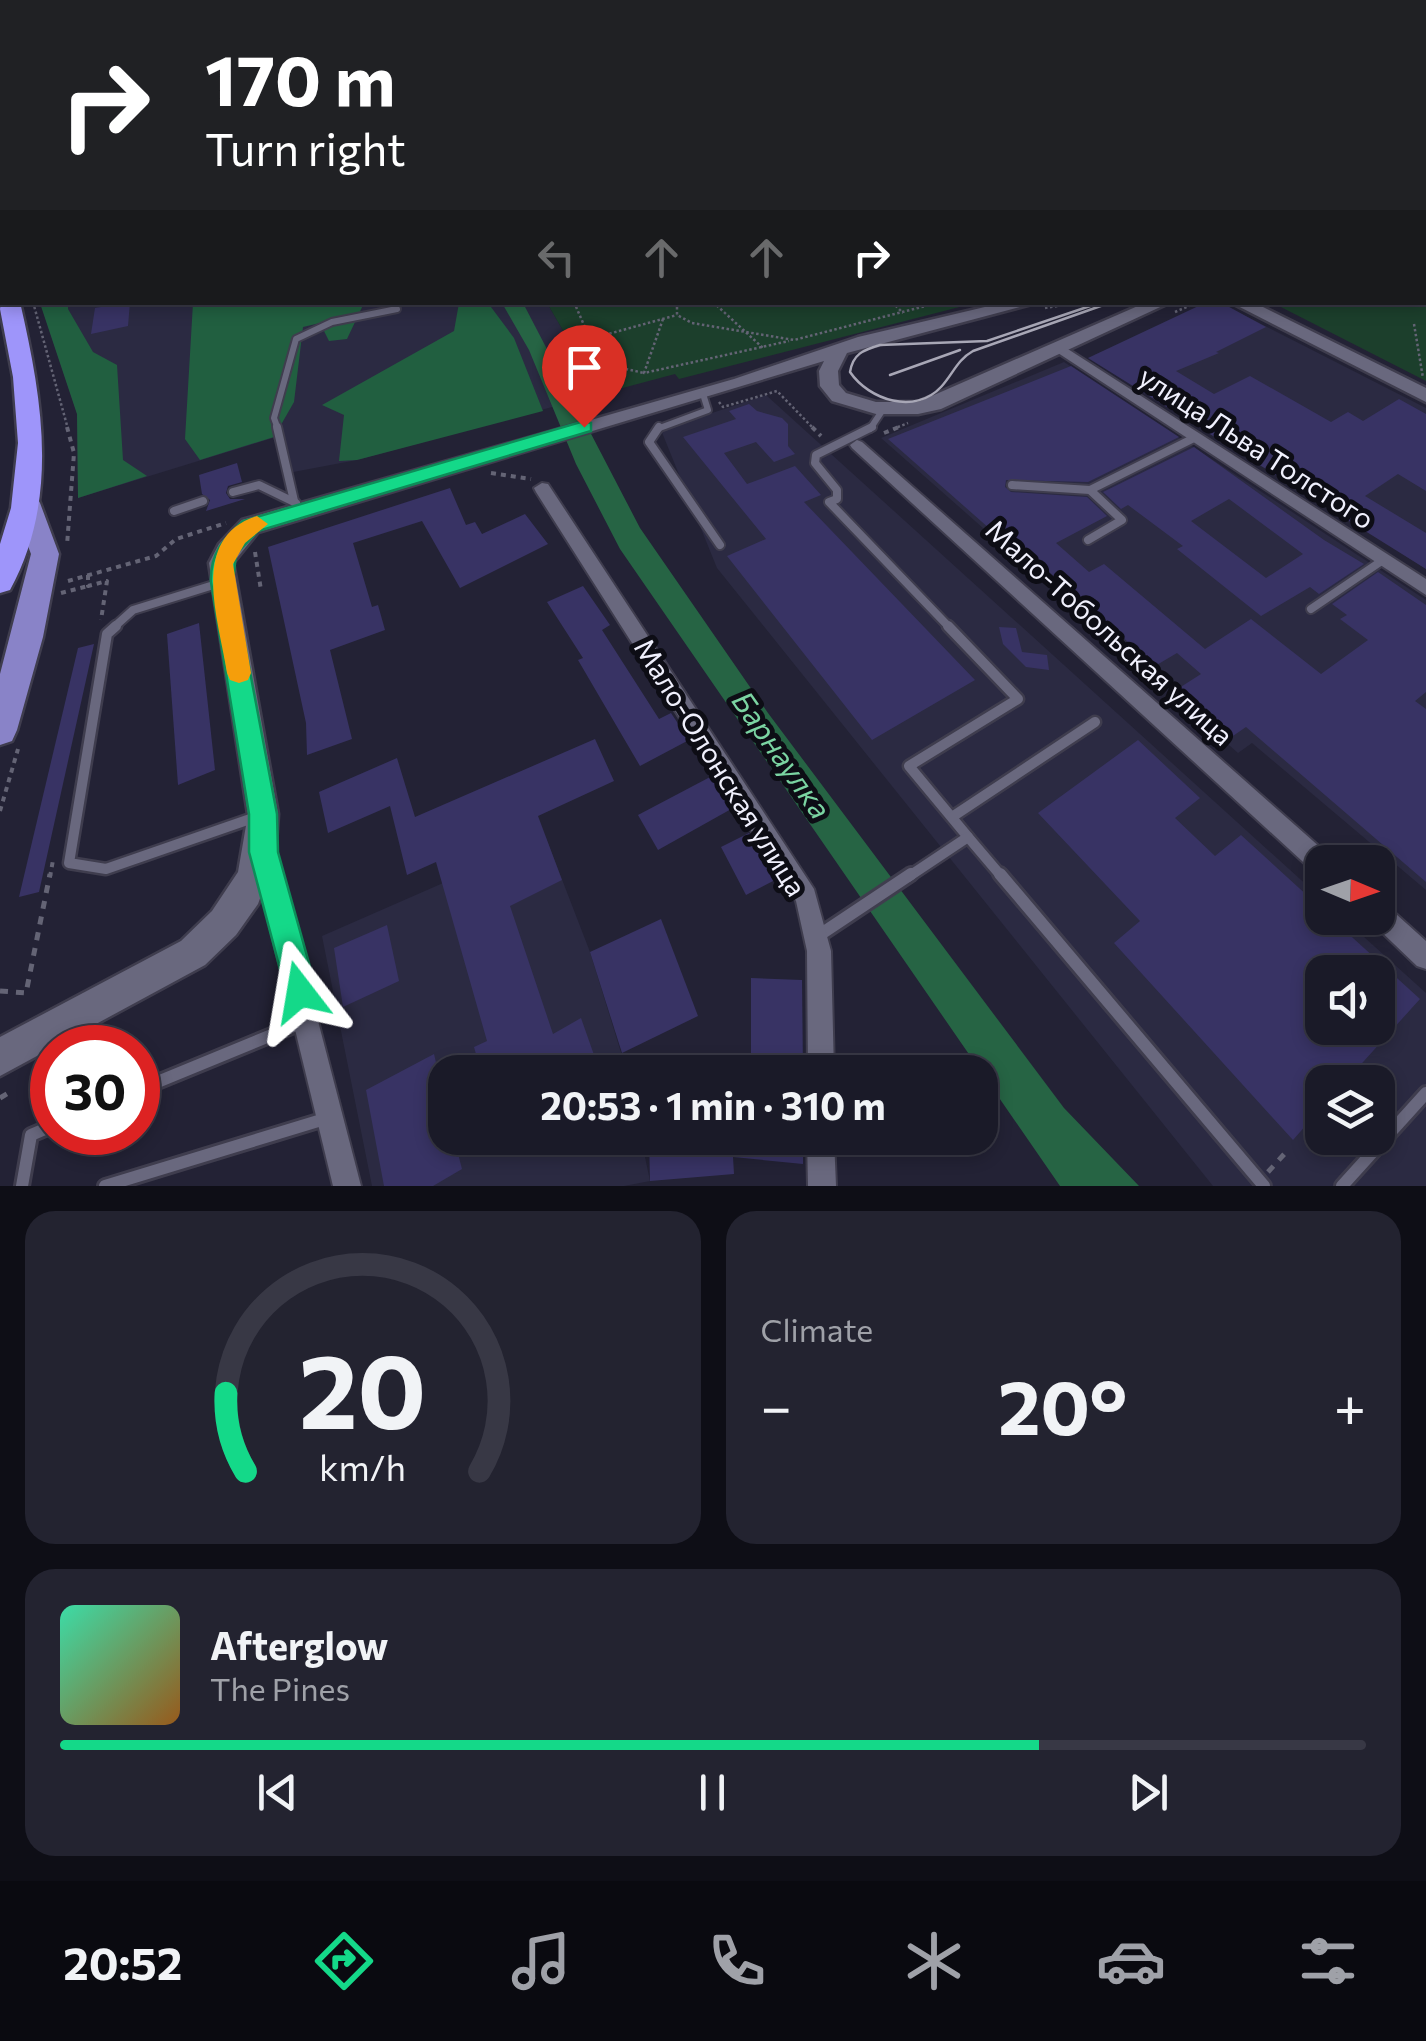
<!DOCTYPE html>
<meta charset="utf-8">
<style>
body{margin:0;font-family:Commissioner,sans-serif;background:#232330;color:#f1f3f6;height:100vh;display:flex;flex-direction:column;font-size:38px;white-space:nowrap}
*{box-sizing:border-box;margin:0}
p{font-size:32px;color:#9fa1a8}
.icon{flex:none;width:55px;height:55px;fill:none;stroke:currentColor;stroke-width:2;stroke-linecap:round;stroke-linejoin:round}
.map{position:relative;height:1186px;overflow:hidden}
.details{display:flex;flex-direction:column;gap:25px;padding:25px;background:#0e0e16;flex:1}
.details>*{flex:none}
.hud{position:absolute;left:0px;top:0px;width:1428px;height:305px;box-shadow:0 5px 15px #0003,0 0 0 2px #383845;background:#202124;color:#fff;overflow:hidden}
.needle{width:65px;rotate:92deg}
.buttons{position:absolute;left:1305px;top:845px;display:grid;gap:20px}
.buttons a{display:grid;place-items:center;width:90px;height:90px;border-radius:20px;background:#1a1a28;box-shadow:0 5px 15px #0003,0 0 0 2px #383845;font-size:50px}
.speed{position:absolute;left:30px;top:1025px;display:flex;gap:20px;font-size:50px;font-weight:700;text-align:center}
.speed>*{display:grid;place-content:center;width:130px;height:130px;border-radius:50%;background:#1a1a28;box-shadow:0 5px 15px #0003,0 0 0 2px #383845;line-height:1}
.speed .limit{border:15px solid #d22;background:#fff;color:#111}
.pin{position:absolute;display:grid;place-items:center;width:85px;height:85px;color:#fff;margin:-102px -42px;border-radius:50% 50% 50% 0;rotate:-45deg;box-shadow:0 0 10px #0007}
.pin .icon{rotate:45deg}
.me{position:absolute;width:110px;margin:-55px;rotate:346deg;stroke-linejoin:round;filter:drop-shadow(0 0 8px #0008)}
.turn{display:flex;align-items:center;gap:35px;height:210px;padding:0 40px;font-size:45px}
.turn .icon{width:130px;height:130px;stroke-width:2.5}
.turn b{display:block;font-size:70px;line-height:85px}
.lanes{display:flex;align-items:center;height:95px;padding:0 40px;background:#0003;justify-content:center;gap:50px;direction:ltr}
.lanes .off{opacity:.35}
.big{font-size:75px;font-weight:700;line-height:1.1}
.details .card{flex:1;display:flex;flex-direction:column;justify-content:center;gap:15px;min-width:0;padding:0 35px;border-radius:30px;background:#232330}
.details .dial{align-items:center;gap:0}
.dial svg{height:260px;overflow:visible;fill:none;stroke:#383845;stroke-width:7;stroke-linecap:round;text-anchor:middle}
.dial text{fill:#f1f3f6;stroke:none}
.song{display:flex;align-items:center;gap:30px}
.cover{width:120px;height:120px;border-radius:15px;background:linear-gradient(135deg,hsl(160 70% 55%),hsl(30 70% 35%))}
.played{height:10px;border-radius:5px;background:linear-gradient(90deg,#14d989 75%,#383845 75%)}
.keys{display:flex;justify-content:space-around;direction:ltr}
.heat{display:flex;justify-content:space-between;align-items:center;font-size:55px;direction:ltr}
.details .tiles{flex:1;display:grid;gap:25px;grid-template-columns:1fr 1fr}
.card:last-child{grid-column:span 2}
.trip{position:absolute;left:428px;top:1055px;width:570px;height:100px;border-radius:30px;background:#1a1a28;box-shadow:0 5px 15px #0003,0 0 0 2px #383845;font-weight:700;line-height:100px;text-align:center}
.dock{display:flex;height:160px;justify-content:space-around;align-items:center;background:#0a0a10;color:#9fa1a8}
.dock .icon{width:70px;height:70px}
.dock .current{color:#14d989}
.dock b{font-size:45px;color:#f1f3f6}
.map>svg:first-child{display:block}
.built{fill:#2b2a42;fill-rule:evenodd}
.green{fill:#1c3f2c}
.forest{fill:#215f40}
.water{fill:#266444}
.building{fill:#383364;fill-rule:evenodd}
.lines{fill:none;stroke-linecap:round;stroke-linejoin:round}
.lane-far3-casing{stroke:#3f3d4e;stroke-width:10}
.lane-far2-casing{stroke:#3f3d4e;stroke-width:12}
.lane-far1-casing{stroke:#3f3d4e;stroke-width:15}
.lane-casing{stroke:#3f3d4e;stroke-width:18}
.street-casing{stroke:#3f3d4e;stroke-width:4}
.secondary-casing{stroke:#3f3d4e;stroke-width:5}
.primary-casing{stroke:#3f3d4e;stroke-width:5}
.highway-casing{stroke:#3f3d4e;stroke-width:5}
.path-far2{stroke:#646475;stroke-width:2.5;stroke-dasharray:2.5 2.5;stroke-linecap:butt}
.path-far1{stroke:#646475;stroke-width:4;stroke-dasharray:5 5;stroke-linecap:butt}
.path{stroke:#646475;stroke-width:5;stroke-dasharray:8 8;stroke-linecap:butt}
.lane-far3{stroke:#69687e;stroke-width:6}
.lane-far2{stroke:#69687e;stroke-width:8}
.lane-far1{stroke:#69687e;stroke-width:10}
.lane{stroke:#69687e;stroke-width:12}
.street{fill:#69687e;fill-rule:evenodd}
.secondary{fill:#69687e;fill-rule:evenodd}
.primary{fill:#8983c8;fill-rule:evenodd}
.highway{fill:#9e95fa;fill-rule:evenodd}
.tram{stroke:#a8a7b6;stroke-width:2.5}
.route{fill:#14d989;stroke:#0d8d59;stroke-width:2.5}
.slow{fill:#f59e0b}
.labels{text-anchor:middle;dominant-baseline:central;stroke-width:10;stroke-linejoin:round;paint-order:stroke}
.street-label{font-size:28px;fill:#f0f0fd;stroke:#0d0d15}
.water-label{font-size:30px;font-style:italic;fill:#7bd4a2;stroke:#0d0d15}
</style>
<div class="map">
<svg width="1426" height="1186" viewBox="0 0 1426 1186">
<rect width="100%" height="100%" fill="#232235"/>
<g class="built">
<polygon points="40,303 547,303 600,394 357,460 288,473 273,438 78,498 77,414"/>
<polygon points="1220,303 1426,408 1426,569 1094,355"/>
<polygon points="1064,362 1426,600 1426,890 1252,743 1238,753 881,438"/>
<path d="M766 395 1322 899V918H1343L1426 993V1186H1213L717 568 661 430ZM1322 972H1378V1028H1322ZM1322 1082H1378V1138H1322Z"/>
<polygon points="546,838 590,952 627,1072 445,1072 445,1138 641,1138 650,1181 624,1186 372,1186 322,936"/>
</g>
<g class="green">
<polygon points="1426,257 1426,381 1275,304 1425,302"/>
<polygon points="547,303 975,303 679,379 675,374 600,394"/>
</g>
<g class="forest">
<polygon points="40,303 68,303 68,309 93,352 117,365 123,460 147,476 78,498 77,414"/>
<polygon points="193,303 364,303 347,339 329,341 320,323 303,327 294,402 274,437 200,460 185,439"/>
<polygon points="488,303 514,338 543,411 357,460 339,461 344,415 322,405 454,331 459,303"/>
</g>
<polygon class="water" points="502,303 523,303 640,528 768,713 1064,1108 1139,1186 1060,1186 620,549 576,464 529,350"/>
<g class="building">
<polygon points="130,302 128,326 91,334 95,308"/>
<polygon points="1207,302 1220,302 1266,327 1216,352 1219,353 1176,371 1214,394 1250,376 1331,422 1348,412 1363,421 1399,399 1426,414 1426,491 1398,474 1365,496 1426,533 1426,569 1088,358"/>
<polygon points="1071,366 1179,437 1088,482 1006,480 1005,487 1011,492 1087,497 1107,516 1056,543 1089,572 1104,564 1205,649 1251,619 1321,674 1368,640 1340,619 1347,615 1332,604 1378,572 1426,605 1426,692 1415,701 1426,709 1426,882 1246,727 1230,738 1176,690 1201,674 1177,653 1155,666 1048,571 1041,574 888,439"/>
<polygon points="749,404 757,411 782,418 788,424 788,446 795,454 774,462 756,442 724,453 747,484 795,466 821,495 804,502 975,680 872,740 727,556 766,539 683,437 736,419 729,411"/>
<path d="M1194 447 1324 540 1364 564 1319 594 1310 587 1261 616 1177 549 1183 546 1128 505 1121 509 1103 492ZM1229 499 1303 554 1266 578 1191 521Z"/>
<polygon points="237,463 242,482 228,486 226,493 230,499 245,499 206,511 210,500 202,494 199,475"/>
<polygon points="450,488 466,525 475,522 482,534 525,514 548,544 460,588 422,521 353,543 372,607 378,605 385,630 330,650 352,739 307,755 306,723 268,547"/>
<polygon points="583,586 610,625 602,630 659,719 671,713 689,740 640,766 578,660 583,658 547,602"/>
<polygon points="199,623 215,770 178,785 167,634"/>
<polygon points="999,627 1016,628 1022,652 1047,655 1049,670 1026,667 1003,644"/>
<polygon points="94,644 39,892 19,897 78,648"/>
<polygon points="595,739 614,781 538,816 562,880 510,906 553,1034 581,1018 600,1072 481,1072 474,1047 487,1041 436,862 407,875 390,806 328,833 319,792 397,758 415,817"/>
<path d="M1138 740 1200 798 1175 818 1215 856 1241 835 1322 909V918H1331L1420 999 1345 1082H1322V1107L1293 1140 1114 943 1140 921 1038 813ZM1322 972H1378V1028H1322Z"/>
<polygon points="712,776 733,808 658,850 638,815"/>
<polygon points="749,833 777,879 746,895 721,847"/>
<polygon points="661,919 698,1016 622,1053 590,952"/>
<polygon points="387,925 399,981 343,1007 334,948"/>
<polygon points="751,978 802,980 803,1072 751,1072"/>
<polygon points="434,1054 445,1100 445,1138 454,1138 462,1169 433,1186 384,1186 366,1090"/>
<polygon points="649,1138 803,1138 803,1164 733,1157 734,1174 650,1181"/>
</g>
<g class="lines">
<g class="lane-far3-casing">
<g id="lane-far3">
<polyline points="278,429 274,418 296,339 332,322 397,309"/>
<polyline points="657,429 708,410 703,394"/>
<polyline points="870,429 882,411"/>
</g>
</g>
<g class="lane-far2-casing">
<g id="lane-far2">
<polyline points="277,427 294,501"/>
<polyline points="659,427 649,442 720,545"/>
<polyline points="872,427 816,455 815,463 837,490 837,499 829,502 950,628"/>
<polyline points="1012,485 1090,490"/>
<polyline points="233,492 259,485 296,503"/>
<polyline points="174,511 203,501"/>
<polyline points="1088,540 1122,520 1090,490 1196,437"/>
<polyline points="1311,609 1383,560"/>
<polyline points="113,628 133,610 220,583"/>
</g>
</g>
<g class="lane-far1-casing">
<g id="lane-far1">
<polyline points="116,626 107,634 69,863 106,869 256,817"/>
<polyline points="948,626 1018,699 909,766 968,837"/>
<polyline points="952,817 1095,722"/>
<polyline points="908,877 968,837 1002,877"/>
</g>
</g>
<g class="lane-casing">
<g id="lane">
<polyline points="1000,874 1264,1186"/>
<polyline points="818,936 911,874"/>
<polyline points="138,1090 301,1023"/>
<polyline points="22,1186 31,1135 52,1126"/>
<polyline points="105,1186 328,1118"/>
<polyline points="1342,1186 1426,1093"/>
</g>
</g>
<g class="street-casing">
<g id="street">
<polygon points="1060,344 1426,579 1426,595 1055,351 1055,345"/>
<polygon points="857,440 862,442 1330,856 1333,862 1322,862 1322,875 1314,872 852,448 850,445"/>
<polygon points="542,483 548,484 814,889 831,951 834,1072 808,1072 807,951 796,901 536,492 534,488"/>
<polygon points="263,841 271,844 274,852 361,1186 333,1186 252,852 255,844"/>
<polygon points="1378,901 1386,905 1426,941 1426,969 1417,966 1370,921 1368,918 1378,918"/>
<polygon points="807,1138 834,1138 836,1186 808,1186"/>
</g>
</g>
<g class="secondary-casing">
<g id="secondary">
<rect x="1425" y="151" width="1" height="9"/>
<rect x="1425" y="213" width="1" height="10"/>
<rect x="1425" y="242" width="1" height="11"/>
<polygon points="1006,302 1039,302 847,353 838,371 839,385 846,393 876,402 918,402 1147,302 1171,302 941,409 918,414 876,414 832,401 820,386 819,371 824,361 258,532 233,563 278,814 275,857 258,904 236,935 205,965 0,1076 0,1037 181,941 212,911 238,872 248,814 209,563 219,544 242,520 734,379 858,337"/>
<polygon points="1230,302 1253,302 1426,388 1426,402"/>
</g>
</g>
<g class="primary-casing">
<polygon id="primary" points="26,493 36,496 40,503 59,554 43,637 17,730 12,741 0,745 0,674 31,554 12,503 16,496"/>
</g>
<g class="highway-casing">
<g id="highway">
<rect x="0" y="154" width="2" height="10"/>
<polygon points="0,263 2,264 2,283 0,283"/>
<path d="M2 297V302H20C42 398 60 499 10 590L0 593V544L11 508 18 443 13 377 0 309Z"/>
</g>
</g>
<g class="path-far2">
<polyline points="33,302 68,429"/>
<polyline points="574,302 590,339 608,365 644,373"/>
<polyline points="677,302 677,315 692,323 794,340 941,302"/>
<polyline points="713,302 763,348"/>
<polyline points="892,302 903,313"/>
<polyline points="1299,302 1379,305"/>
<polyline points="1045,308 1083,302"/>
<polyline points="1175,312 1198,302"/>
<polyline points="663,319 644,373 789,341"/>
<polyline points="1414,324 1423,378"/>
<polyline points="590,339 677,315"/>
<polyline points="719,402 723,407 777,391 814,429"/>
<polyline points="893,429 908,423"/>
</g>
<g class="path-far1">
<polyline points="67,427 74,453 67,545"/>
<polyline points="812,427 821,436"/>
<polyline points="884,433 899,427"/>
<polyline points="491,473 531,479"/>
<polyline points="255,552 261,590"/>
<polyline points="88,575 88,586 107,581 101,620"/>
<polyline points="68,581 156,556 176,539 226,523"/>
<polyline points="61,593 88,586"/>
<polyline points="0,811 18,749"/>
<polyline points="50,877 53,860"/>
</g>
<g class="path">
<polyline points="0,991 26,993 50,874"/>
<polyline points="0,1098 10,1092"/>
<polyline points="1268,1172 1287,1151"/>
</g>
<use href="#lane-far3" class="lane-far3"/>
<use href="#lane-far2" class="lane-far2"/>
<use href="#lane-far1" class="lane-far1"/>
<use href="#lane" class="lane"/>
<use href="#street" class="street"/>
<use href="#secondary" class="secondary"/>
<use href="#primary" class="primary"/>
<use href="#highway" class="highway"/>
<g class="tram">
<path d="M1096 304 987 341 880 345C863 350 853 354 850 372 869 400 915 415 941 387 953 374 957 360 973 351L1112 302"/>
<polyline points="890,375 960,350"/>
</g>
</g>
<linearGradient id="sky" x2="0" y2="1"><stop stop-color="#13131d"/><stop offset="0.46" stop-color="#3f445c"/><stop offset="1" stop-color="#3f445c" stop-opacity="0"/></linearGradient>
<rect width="1426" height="307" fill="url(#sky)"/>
<path class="route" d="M584 421 591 423V431L258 531 236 554 233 582 277 814 278 852 317 992 312 1003 300 1008 289 1003 249 852V814L211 582C210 553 223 540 243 521Z"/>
<path class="slow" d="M257 516 268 524 245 543 233 564 251 673 248 680 239 683 230 680 227 673C219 620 188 538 257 516Z"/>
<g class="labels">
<g class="street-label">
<text transform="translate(1257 447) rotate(33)">улица Льва Толстого</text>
<text transform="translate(1110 632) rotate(42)">Мало-Тобольская улица</text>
<text transform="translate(721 767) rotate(58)">Мало-Олонская улица</text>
</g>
<g class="water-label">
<text transform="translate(783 754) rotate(55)">Барнаулка</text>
</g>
</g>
</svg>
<div class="buttons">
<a><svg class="needle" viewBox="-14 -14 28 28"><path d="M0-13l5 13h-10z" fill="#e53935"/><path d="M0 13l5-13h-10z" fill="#9fa1a8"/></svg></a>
<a><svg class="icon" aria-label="sound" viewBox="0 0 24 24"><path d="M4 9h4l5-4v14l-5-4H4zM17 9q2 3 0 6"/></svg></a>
<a><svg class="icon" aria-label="layers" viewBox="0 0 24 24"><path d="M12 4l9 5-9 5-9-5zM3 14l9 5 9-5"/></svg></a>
</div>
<div class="speed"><div class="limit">30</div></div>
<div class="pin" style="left:584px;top:427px;background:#d93025"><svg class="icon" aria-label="arrive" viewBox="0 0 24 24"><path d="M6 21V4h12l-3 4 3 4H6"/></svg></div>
<svg class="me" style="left:300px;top:992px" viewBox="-20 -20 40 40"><path d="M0-17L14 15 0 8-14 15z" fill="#14d989" stroke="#fff" stroke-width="4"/></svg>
<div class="trip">20:53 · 1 min · 310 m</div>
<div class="hud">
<div class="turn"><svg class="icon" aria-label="right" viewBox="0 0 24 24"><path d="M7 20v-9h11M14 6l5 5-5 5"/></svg><div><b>170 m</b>Turn right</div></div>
<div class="lanes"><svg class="icon off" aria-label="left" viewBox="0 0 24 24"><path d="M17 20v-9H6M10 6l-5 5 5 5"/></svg><svg class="icon off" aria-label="ahead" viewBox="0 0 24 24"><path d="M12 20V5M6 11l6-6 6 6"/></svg><svg class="icon off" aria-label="ahead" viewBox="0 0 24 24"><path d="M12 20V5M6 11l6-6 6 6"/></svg><svg class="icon" aria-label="right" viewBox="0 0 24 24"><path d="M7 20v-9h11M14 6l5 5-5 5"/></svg></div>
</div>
</div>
<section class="details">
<div class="tiles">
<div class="card dial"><svg viewBox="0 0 100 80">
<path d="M14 69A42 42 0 1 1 86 69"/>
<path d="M14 69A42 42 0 0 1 8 45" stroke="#14d989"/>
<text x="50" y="56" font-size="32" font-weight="700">20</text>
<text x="50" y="72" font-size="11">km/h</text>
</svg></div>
<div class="card"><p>Climate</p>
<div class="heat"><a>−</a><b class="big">20°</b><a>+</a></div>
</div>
<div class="card">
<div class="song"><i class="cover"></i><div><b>Afterglow</b><p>The Pines</p></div></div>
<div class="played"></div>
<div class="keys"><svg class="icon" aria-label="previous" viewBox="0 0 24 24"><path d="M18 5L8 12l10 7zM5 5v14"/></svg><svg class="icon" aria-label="pause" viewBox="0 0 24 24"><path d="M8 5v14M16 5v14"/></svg><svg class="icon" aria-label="next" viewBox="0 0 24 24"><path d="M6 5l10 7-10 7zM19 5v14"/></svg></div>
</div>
</div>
</section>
<nav class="dock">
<b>20:52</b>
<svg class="icon current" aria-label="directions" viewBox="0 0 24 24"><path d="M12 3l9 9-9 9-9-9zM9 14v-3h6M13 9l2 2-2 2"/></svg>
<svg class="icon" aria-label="music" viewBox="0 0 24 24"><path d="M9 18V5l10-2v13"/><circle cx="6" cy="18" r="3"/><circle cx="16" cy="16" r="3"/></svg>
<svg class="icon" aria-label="phone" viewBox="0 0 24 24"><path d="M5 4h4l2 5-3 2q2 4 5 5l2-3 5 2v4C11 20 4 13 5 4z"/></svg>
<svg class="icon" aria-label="climate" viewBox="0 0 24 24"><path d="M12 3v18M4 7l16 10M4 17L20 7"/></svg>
<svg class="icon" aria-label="car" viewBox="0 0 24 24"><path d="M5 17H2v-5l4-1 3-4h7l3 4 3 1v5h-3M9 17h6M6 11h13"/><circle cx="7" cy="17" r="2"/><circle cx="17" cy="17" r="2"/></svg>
<svg class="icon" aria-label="filters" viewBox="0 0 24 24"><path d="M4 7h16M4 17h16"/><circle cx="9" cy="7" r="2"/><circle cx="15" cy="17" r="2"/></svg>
</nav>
